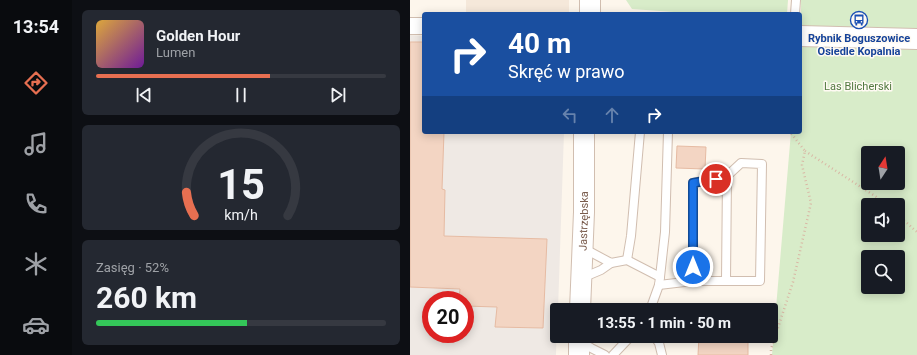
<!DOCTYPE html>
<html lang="pl">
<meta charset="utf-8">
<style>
body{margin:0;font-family:Roboto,sans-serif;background:#242831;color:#f1f3f6;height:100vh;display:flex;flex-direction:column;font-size:15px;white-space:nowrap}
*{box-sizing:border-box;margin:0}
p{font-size:13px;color:#9ea1a6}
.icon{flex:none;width:22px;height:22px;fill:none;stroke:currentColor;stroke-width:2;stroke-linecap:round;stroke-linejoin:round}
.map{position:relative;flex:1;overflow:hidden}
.details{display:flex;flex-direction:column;gap:10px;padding:10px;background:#0d0f14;width:338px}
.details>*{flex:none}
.guide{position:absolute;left:12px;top:12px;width:380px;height:122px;border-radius:4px;box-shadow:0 2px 10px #0003;background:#1a4fa0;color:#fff;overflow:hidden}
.needle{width:26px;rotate:12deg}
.fabs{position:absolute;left:451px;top:146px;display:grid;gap:8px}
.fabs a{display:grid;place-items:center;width:44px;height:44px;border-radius:4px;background:#171b24;box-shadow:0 2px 10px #0003;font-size:20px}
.speed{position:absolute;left:12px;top:291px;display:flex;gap:8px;font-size:20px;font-weight:700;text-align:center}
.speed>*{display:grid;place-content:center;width:52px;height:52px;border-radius:50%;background:#171b24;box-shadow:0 2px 10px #0003;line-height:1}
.speed .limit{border:6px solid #d22;background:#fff;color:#111}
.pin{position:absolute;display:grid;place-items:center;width:34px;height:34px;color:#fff;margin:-17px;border:2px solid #fff;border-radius:50%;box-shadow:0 1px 4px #0007}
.me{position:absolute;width:44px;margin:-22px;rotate:0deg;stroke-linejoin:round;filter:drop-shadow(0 0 3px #0008)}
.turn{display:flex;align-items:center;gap:14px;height:84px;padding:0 20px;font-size:18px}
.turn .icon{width:52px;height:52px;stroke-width:2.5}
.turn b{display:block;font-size:28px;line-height:34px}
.lanes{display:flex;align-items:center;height:38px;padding:0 20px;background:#0003;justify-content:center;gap:20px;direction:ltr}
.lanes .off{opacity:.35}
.big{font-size:30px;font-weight:700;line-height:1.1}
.details .card{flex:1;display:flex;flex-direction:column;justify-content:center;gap:6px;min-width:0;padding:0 14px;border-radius:6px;background:#242831}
.details .dial{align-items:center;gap:0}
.dial svg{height:104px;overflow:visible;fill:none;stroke:#363941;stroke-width:7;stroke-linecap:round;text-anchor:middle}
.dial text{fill:#f1f3f6;stroke:none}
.song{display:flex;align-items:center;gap:12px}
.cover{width:48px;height:48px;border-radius:6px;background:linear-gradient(135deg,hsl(40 70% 55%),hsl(280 70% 35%))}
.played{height:4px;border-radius:2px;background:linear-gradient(90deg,#e76f51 60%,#363941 60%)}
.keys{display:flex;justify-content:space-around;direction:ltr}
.charge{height:6px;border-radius:3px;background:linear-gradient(90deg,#34c759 52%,#363941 0)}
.trip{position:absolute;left:140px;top:303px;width:228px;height:40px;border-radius:4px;background:#171b24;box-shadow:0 2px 10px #0003;font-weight:700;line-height:40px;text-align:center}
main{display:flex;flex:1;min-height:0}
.tab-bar{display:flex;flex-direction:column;width:72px;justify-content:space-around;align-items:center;background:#090b0e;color:#9ea1a6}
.tab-bar .icon{width:28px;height:28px}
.tab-bar .current{color:#e76f51}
.tab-bar b{font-size:18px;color:#f1f3f6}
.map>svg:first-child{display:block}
.residential{fill:#f5e8da}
.industrial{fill:#efe9e4;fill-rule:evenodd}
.green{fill:#d8ecc9;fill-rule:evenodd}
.building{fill:#f3d5c3;stroke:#e6bba3}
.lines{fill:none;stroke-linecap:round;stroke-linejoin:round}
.service-casing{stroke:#d1beb0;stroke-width:10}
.minor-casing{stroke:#d1beb0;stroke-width:18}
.tertiary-casing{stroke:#d1beb0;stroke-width:22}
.path{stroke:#d9b8a5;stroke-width:2.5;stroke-dasharray:1 3;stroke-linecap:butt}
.service{stroke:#fff;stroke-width:8}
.minor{stroke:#fff;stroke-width:16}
.tertiary{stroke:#fff;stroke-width:20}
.route-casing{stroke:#114b97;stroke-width:10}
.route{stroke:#1a73e8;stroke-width:7}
.labels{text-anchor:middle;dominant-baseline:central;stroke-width:3;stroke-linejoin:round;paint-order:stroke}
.transit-label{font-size:11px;font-weight:bold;fill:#164399;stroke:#fffaf3}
.park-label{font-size:11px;fill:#537a41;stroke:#fffaf3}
.street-label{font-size:11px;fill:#7a5c4d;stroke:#fffaf3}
</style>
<main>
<nav class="tab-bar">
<b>13:54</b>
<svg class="icon current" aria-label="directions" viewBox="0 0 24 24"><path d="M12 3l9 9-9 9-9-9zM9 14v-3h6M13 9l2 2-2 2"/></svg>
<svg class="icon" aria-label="music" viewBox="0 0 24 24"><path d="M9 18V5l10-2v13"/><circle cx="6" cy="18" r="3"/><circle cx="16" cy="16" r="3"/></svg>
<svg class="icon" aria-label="phone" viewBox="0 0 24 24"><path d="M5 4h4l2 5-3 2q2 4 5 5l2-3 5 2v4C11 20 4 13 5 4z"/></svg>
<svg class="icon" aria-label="climate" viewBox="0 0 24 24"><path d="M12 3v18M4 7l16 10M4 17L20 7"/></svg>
<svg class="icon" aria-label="car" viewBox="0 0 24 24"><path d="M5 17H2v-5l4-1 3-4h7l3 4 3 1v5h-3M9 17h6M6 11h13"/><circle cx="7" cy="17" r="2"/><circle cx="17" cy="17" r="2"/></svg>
</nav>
<section class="details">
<div class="card">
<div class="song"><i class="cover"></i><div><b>Golden Hour</b><p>Lumen</p></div></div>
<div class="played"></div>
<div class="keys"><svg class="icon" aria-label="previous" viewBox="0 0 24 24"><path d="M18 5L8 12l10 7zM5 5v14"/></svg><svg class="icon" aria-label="pause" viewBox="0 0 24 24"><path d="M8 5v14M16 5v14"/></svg><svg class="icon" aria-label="next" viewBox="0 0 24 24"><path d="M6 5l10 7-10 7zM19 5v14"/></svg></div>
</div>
<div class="card dial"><svg viewBox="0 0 100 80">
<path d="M14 69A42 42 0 1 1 86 69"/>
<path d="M14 69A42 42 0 0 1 8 51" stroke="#e76f51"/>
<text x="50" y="56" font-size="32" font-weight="700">15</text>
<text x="50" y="72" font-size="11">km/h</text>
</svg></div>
<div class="card"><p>Zasięg · 52%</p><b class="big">260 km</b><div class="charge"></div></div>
</section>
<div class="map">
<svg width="507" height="355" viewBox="0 0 507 355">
<rect width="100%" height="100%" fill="#fdf6ec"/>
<rect class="residential" x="56" y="0" width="103" height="14"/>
<path class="industrial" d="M0 35 14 36V132H154L148 310H147L146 355H0ZM21 300H55V334H21Z"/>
<g class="green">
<polygon points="216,0 378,0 377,14 292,14 222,9"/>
<path d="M391 0H507V355H362L381 132H390ZM458 153H488V183H458ZM458 205H488V235H458ZM458 257H488V287H458Z"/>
</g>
<g class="building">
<polygon points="0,42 14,42 14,132 34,132 32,189 35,190 34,236 137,239 133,328 85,327 87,307 55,306 55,300 49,300 50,289 0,287"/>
<polygon points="267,146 296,147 295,169 266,168"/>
<polygon points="289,336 338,336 338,355 288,355"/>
</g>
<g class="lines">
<g class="service-casing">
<g id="service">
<polyline points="385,14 386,0"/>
<polyline points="173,248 201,263 217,260 250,277 249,285 240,310"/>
<polyline points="217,260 221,236 230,132"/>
<polyline points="250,277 255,232 258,132"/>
<polyline points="172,278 191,270 201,263"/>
<polyline points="316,281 317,176"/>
<polyline points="249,285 283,281 350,281 352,164 331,163 317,176 283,183 283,281"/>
<polyline points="244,336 249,343 252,355"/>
<polyline points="171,342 181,348 195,355"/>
<polyline points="203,355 221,336"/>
</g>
</g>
<g class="minor-casing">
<polyline id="minor" points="0,26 14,26"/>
</g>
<g class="tertiary-casing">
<g id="tertiary">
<polyline points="180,14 180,0"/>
<polyline points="390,36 507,39"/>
<path id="s1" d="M170 310 174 212V132"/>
<polyline points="169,355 169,336"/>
</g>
</g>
<g class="path">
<polyline points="395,151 468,198 477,205"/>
<polyline points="488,215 507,232"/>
<polyline points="361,355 361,349 383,282 401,203 392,165 395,151 380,132"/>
</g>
<use href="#service" class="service"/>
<use href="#minor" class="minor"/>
<use href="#tertiary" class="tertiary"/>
</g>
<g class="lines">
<g class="route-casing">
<polyline id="route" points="283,267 283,183 306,179"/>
</g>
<use href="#route" class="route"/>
</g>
<defs>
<g id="bus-ring" transform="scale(0.9)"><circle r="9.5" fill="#fffaf3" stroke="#1a4fb4" stroke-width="1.5"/><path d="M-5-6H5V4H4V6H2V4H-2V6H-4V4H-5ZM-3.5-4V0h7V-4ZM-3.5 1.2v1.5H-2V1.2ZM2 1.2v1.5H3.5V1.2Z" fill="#1a4fb4"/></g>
</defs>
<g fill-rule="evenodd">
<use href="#bus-ring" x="449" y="20"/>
</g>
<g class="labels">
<g class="transit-label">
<text x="449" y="38">Rybnik Boguszowice<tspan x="449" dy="13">Osiedle Kopalnia</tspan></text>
</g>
<g class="park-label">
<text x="448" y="86">Las Blicherski</text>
</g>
<g class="street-label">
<text stroke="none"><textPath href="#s1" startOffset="89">Jastrzębska</textPath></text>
</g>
</g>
</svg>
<div class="fabs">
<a><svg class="needle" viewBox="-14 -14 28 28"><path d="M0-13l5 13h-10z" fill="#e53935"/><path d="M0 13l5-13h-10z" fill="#9ea1a6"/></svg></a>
<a><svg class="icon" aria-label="sound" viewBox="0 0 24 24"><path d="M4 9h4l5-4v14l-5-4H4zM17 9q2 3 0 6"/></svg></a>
<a><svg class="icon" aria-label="search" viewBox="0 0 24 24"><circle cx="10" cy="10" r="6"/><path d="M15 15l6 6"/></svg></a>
</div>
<div class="speed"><div class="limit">20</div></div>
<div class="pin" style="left:306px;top:179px;background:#d93025"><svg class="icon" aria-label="arrive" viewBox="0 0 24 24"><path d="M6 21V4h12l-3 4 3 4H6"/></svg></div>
<svg class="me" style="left:283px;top:267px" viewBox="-20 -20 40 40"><circle r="17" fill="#1a73e8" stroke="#fff" stroke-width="3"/><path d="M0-11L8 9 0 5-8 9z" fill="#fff"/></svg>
<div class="trip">13:55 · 1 min · 50 m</div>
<div class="guide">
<div class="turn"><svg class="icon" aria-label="right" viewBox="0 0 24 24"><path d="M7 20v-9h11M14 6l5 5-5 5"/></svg><div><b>40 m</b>Skręć w prawo</div></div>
<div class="lanes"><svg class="icon off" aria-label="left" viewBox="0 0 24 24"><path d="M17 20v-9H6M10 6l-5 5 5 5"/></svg><svg class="icon off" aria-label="ahead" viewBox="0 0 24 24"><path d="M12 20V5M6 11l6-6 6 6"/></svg><svg class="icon" aria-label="right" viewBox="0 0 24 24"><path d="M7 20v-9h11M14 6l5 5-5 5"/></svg></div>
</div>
</div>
</main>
